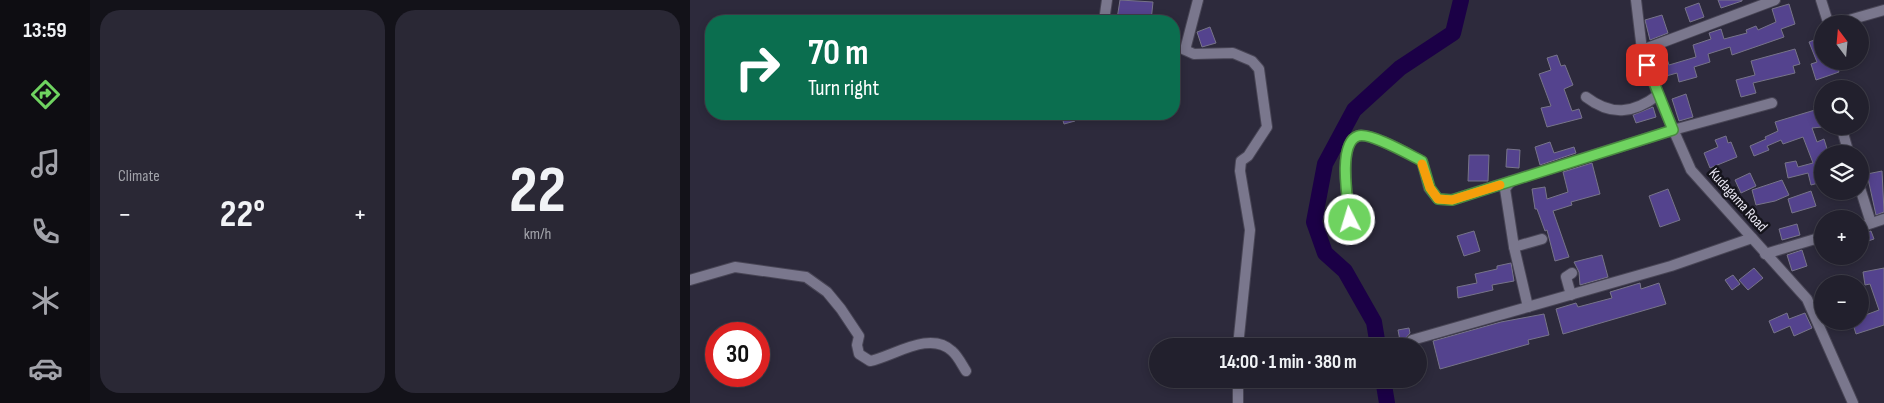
<!DOCTYPE html>
<meta charset="utf-8">
<style>
body{margin:0;font-family:"Sofia Sans Condensed",sans-serif;background:#2a2835;color:#f1f3f6;height:100vh;display:flex;flex-direction:column;font-size:19px;white-space:nowrap}
*{box-sizing:border-box;margin:0}
p{font-size:16px;color:#a2a3aa}
.icon{flex:none;width:28px;height:28px;fill:none;stroke:currentColor;stroke-width:2;stroke-linecap:round;stroke-linejoin:round}
.map{position:relative;flex:1;overflow:hidden}
.side{display:flex;flex-direction:column;gap:10px;padding:10px;background:#131219;width:600px}
.side>*{flex:none}
.top-card{position:absolute;left:15px;top:15px;width:475px;height:105px;border-radius:20px;box-shadow:0 2px 8px #0003,0 0 0 1px #3f3e49;background:#0b6e4f;color:#fff;overflow:hidden}
.needle{width:32px;rotate:344deg}
.tools{position:absolute;left:1124px;top:15px;display:grid;gap:10px}
.tools a{display:grid;place-items:center;width:55px;height:55px;border-radius:50%;background:#22202d;box-shadow:0 2px 8px #0003,0 0 0 1px #3f3e49;font-size:25px}
.speed{position:absolute;left:15px;top:322px;display:flex;gap:10px;font-size:25px;font-weight:700;text-align:center}
.speed>*{display:grid;place-content:center;width:65px;height:65px;border-radius:50%;background:#22202d;box-shadow:0 2px 8px #0003,0 0 0 1px #3f3e49;line-height:1}
.speed .limit{border:8px solid #d22;background:#fff;color:#111}
.pin{position:absolute;display:grid;place-items:center;width:42px;height:42px;color:#fff;margin:-21px;border-radius:10px;box-shadow:0 2px 8px #0006}
.me{position:absolute;width:55px;margin:-28px;rotate:355deg;stroke-linejoin:round;filter:drop-shadow(0 0 4px #0008)}
.turn{display:flex;align-items:center;gap:18px;height:105px;padding:0 20px;font-size:22px}
.turn .icon{width:65px;height:65px;stroke-width:2.5}
.turn b{display:block;font-size:35px;line-height:42px}
.big{font-size:38px;font-weight:700;line-height:1.1}
.side .tile{flex:1;display:flex;flex-direction:column;justify-content:center;gap:8px;min-width:0;padding:0 18px;border-radius:20px;background:#2a2835}
.side .dial{align-items:center;gap:0}
.dial b{font-size:65px;line-height:1}
.heat{display:flex;justify-content:space-between;align-items:center;font-size:28px;direction:ltr}
.side .tiles{flex:1;display:grid;gap:10px;grid-template-columns:repeat(2,1fr)}
.trip{position:absolute;left:459px;top:338px;width:278px;height:50px;border-radius:25px;background:#22202d;box-shadow:0 2px 8px #0003,0 0 0 1px #3f3e49;font-weight:700;line-height:50px;text-align:center}
main{display:flex;flex:1;min-height:0}
.menu{display:flex;flex-direction:column;width:90px;justify-content:space-around;align-items:center;background:#0e0d12;color:#a2a3aa}
.menu .icon{width:35px;height:35px}
.menu .active{color:#6fd360}
.menu b{font-size:22px;color:#f1f3f6}
.map>svg:first-child{display:block}
.lines{fill:none;stroke-linecap:round;stroke-linejoin:round}
.river{stroke:#1b0046;stroke-width:16}
.building{fill:#54438e;stroke:#777489}
.minor-casing{stroke:#484555;stroke-width:12}
.minor{stroke:#7a778d;stroke-width:10}
.route-casing{stroke:#48893e;stroke-width:12}
.route{stroke:#6fd360;stroke-width:9}
.slow{stroke:#f59e0b;stroke-width:9}
.labels{text-anchor:middle;dominant-baseline:central;stroke-width:5;stroke-linejoin:round;paint-order:stroke}
.street-label{font-size:15px;fill:#e8e6f2;stroke:#15141c}
</style>
<main>
<nav class="menu">
<b>13:59</b>
<svg class="icon active" aria-label="directions" viewBox="0 0 24 24"><path d="M12 3l9 9-9 9-9-9zM9 14v-3h6M13 9l2 2-2 2"/></svg>
<svg class="icon" aria-label="music" viewBox="0 0 24 24"><path d="M9 18V5l10-2v13"/><circle cx="6" cy="18" r="3"/><circle cx="16" cy="16" r="3"/></svg>
<svg class="icon" aria-label="phone" viewBox="0 0 24 24"><path d="M5 4h4l2 5-3 2q2 4 5 5l2-3 5 2v4C11 20 4 13 5 4z"/></svg>
<svg class="icon" aria-label="climate" viewBox="0 0 24 24"><path d="M12 3v18M4 7l16 10M4 17L20 7"/></svg>
<svg class="icon" aria-label="car" viewBox="0 0 24 24"><path d="M5 17H2v-5l4-1 3-4h7l3 4 3 1v5h-3M9 17h6M6 11h13"/><circle cx="7" cy="17" r="2"/><circle cx="17" cy="17" r="2"/></svg>
</nav>
<section class="side">
<div class="tiles">
<div class="tile"><p>Climate</p>
<div class="heat"><a>−</a><b class="big">22°</b><a>+</a></div>
</div>
<div class="tile dial"><b>22</b><p>km/h</p></div>
</div>
</section>
<div class="map">
<svg width="1194" height="403" viewBox="0 0 1194 403">
<rect width="100%" height="100%" fill="#2d2a3c"/>
<g class="lines">
<g class="river">
<polyline points="688,346 684,322 655,271 635,253 624,222 635,164 664,110 710,68 763,33 771,0"/>
<polyline points="693,379 697,403"/>
</g>
</g>
<g class="building">
<polygon points="430,0 463,2 461,21 427,19"/>
<polygon points="1028,0 1052,0 1052,1 1031,8"/>
<polygon points="1009,3 1014,17 1000,22 995,8"/>
<polygon points="1099,4 1105,24 1091,29 1094,37 1042,55 1040,47 1018,54 1020,62 1004,67 1007,77 989,82 987,73 969,78 961,54 974,49 979,65 1006,57 1003,45 1021,39 1019,33 1031,29 1034,39 1057,33 1056,30 1066,26 1068,30 1086,22 1082,9"/>
<polygon points="972,15 978,33 960,40 955,20"/>
<polygon points="520,27 526,43 512,47 507,32"/>
<polygon points="1132,37 1132,61 1158,61 1147,67 1149,72 1126,80 1121,64 1127,62 1119,42"/>
<polygon points="1105,49 1110,64 1103,66 1105,73 1063,83 1066,93 1051,97 1046,80 1065,75 1061,61"/>
<polygon points="867,55 871,66 875,65 883,85 874,89 882,111 889,109 892,118 857,127 851,108 861,106 849,74 861,70 857,58"/>
<polygon points="996,94 1003,117 989,121 982,99"/>
<polygon points="1132,103 1132,127 1122,128 1127,142 1134,139 1138,152 1132,154 1132,182 1121,185 1118,173 1098,178 1095,163 1106,161 1108,167 1123,163 1113,137 1093,144 1091,140 1077,146 1079,150 1064,156 1060,146 1076,139 1075,137 1088,131 1085,122 1125,110 1124,106"/>
<polygon points="963,107 966,117 946,123 943,115"/>
<polygon points="371,114 383,114 385,121 374,124"/>
<polygon points="1036,136 1038,143 1041,142 1047,157 1020,168 1014,153 1028,147 1025,140"/>
<polygon points="860,142 864,153 884,147 886,153 850,165 845,147"/>
<polygon points="817,149 830,150 829,168 816,167"/>
<polygon points="779,155 799,155 798,181 778,181"/>
<polygon points="902,163 910,194 881,202 882,205 863,211 879,257 865,261 857,230 855,231 847,209 845,209 842,189 855,187 857,199 878,192 873,172"/>
<polygon points="1192,171 1194,212 1186,215 1177,174"/>
<polygon points="1060,173 1066,186 1051,193 1045,180"/>
<polygon points="1092,180 1099,195 1085,201 1066,205 1062,190"/>
<polygon points="978,189 990,220 970,227 959,196"/>
<polygon points="1121,191 1126,206 1102,213 1098,199"/>
<polygon points="1107,224 1110,235 1092,240 1089,229"/>
<polygon points="784,231 790,251 774,256 767,236"/>
<polygon points="1181,231 1184,239 1172,243 1170,234"/>
<polygon points="1112,250 1117,266 1102,271 1097,255"/>
<polygon points="912,255 918,277 890,285 889,272 884,262"/>
<polygon points="821,263 824,281 802,285 803,290 768,298 767,287 787,283 785,274 807,269 807,266"/>
<polygon points="1064,268 1073,278 1058,290 1049,280"/>
<polygon points="1194,268 1194,325 1166,334 1162,321 1170,321 1170,317 1189,310 1180,284 1175,285 1173,272"/>
<polygon points="1043,275 1050,284 1042,290 1035,280"/>
<polygon points="950,283 951,289 969,283 976,304 873,334 866,309 886,303 888,307 922,298 920,292"/>
<polygon points="1097,313 1099,319 1115,313 1122,328 1104,336 1100,326 1084,333 1079,321"/>
<polygon points="854,314 859,335 838,340 839,344 750,369 743,341 811,322"/>
<polygon points="719,328 720,333 715,339 718,345 711,346 708,330"/>
</g>
<g class="lines">
<g class="minor-casing">
<g id="minor">
<polyline points="508,0 495,50 504,54 543,53 562,61 569,69 577,127 558,156 551,161 550,171 560,230 548,346"/>
<polyline points="946,0 952,50 968,95 1001,170 1117,299 1163,403"/>
<polyline points="1131,0 1137,19 1144,24"/>
<polyline points="414,21 417,0"/>
<polyline points="1145,24 1194,10"/>
<polyline points="952,50 1085,0"/>
<path d="M896 97C921 116 943 114 968 95"/>
<polyline points="1151,126 1159,154"/>
<polyline points="1170,188 1181,223"/>
<path d="M660 220C658 202 647 143 668 136 680 132 720 155 732 161L739 188 748 199 762 200 821 181"/>
<polyline points="1170,227 1194,219"/>
<polyline points="824,247 852,239"/>
<polyline points="1075,254 1132,237"/>
<path d="M0 280 45 267 116 277 137 292 151 309 169 336 167 345 169 354 180 361C204 356 240 330 262 351 268 356 272 365 276 371"/>
<polyline points="881,295 876,277 882,273"/>
<polyline points="838,307 824,247 815,189 821,181 983,130 1082,103"/>
<polyline points="722,340 981,266 1062,238"/>
<polyline points="548,403 548,379"/>
</g>
</g>
<use href="#minor" class="minor"/>
</g>
<g class="lines">
<g class="route-casing">
<path id="route" d="M660 220C658 202 647 143 668 136 680 132 720 155 732 161L740 188 748 199 762 200 983 130 957 65"/>
</g>
<use href="#route" class="route"/>
<polyline class="slow" points="732,164 740,188 748,199 762,200 810,185"/>
</g>
<g class="labels">
<g class="street-label">
<text transform="translate(1048 200) rotate(48)">Kudagama Road</text>
</g>
</g>
</svg>
<div class="tools">
<a><svg class="needle" viewBox="-14 -14 28 28"><path d="M0-13l5 13h-10z" fill="#e53935"/><path d="M0 13l5-13h-10z" fill="#a2a3aa"/></svg></a>
<a><svg class="icon" aria-label="search" viewBox="0 0 24 24"><circle cx="10" cy="10" r="6"/><path d="M15 15l6 6"/></svg></a>
<a><svg class="icon" aria-label="layers" viewBox="0 0 24 24"><path d="M12 4l9 5-9 5-9-5zM3 14l9 5 9-5"/></svg></a>
<a>+</a>
<a>−</a>
</div>
<div class="speed"><div class="limit">30</div></div>
<div class="pin" style="left:957px;top:65px;background:#d93025"><svg class="icon" aria-label="arrive" viewBox="0 0 24 24"><path d="M6 21V4h12l-3 4 3 4H6"/></svg></div>
<svg class="me" style="left:660px;top:220px" viewBox="-20 -20 40 40"><circle r="17" fill="#6fd360" stroke="#fff" stroke-width="3"/><path d="M0-11L8 9 0 5-8 9z" fill="#fff"/></svg>
<div class="trip">14:00 · 1 min · 380 m</div>
<div class="top-card">
<div class="turn"><svg class="icon" aria-label="right" viewBox="0 0 24 24"><path d="M7 20v-9h11M14 6l5 5-5 5"/></svg><div><b>70 m</b>Turn right</div></div>
</div>
</div>
</main>
